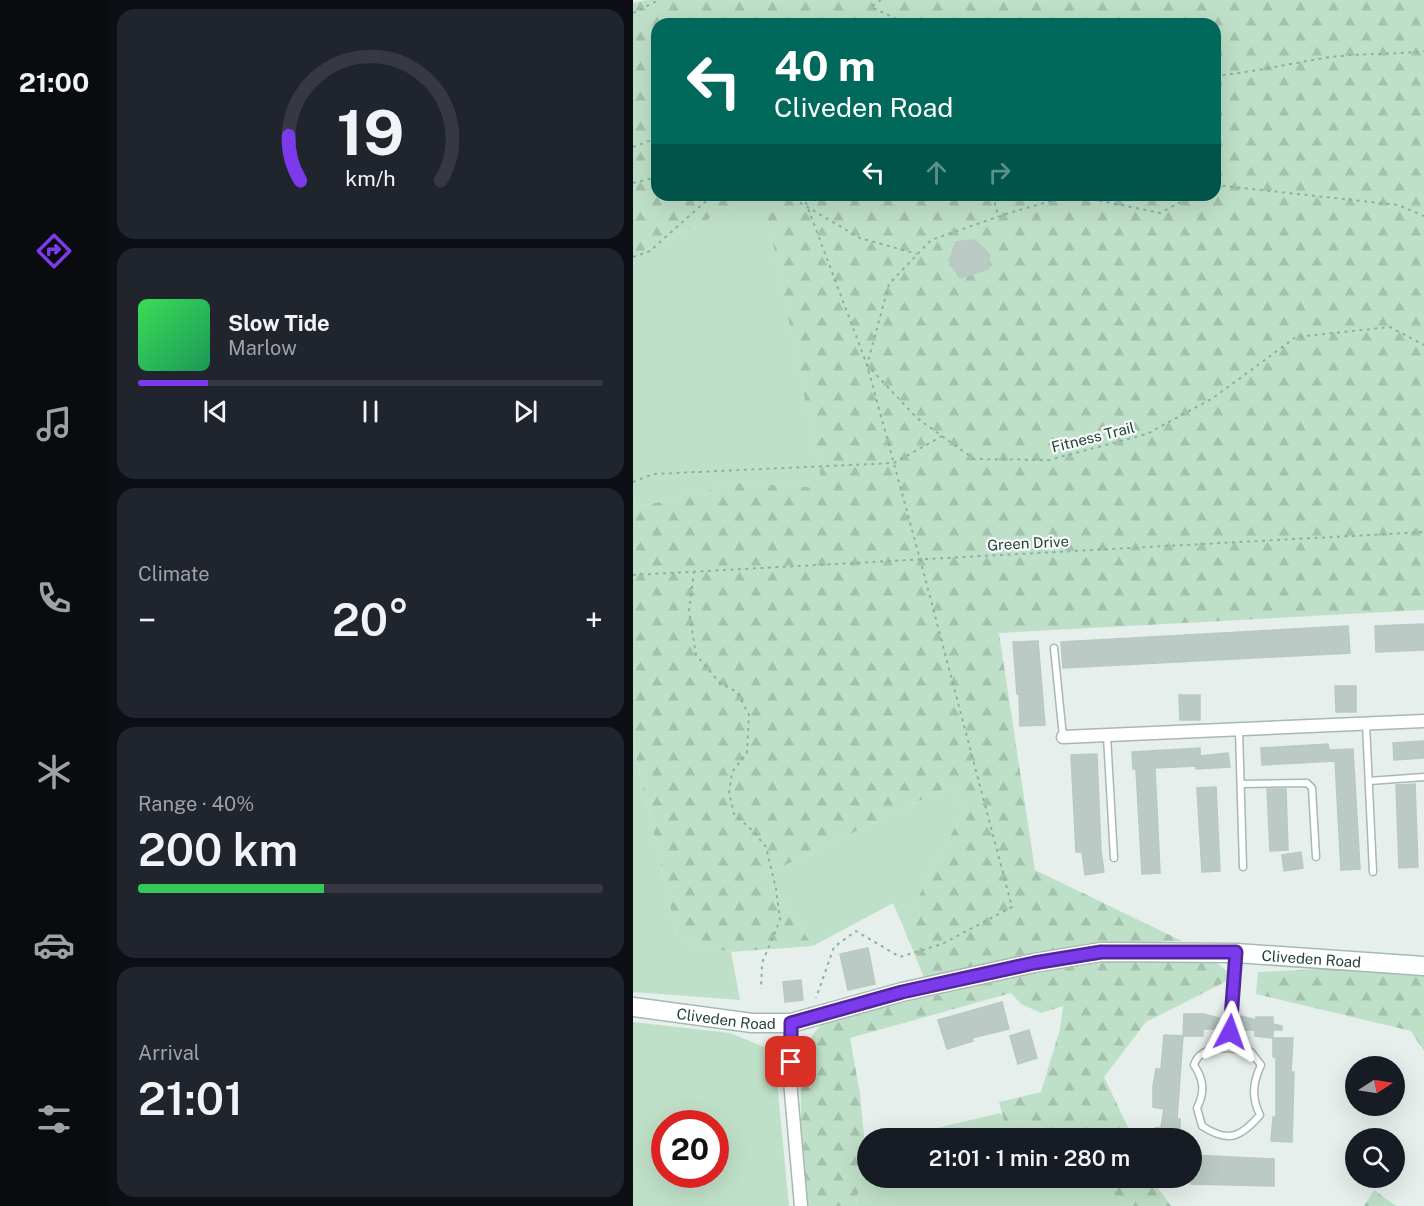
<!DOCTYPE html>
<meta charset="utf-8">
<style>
body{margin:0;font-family:"Public Sans",sans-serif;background:#20242c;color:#f1f3f6;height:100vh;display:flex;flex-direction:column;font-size:22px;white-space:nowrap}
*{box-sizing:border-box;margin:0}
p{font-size:20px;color:#9ea1a6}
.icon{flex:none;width:33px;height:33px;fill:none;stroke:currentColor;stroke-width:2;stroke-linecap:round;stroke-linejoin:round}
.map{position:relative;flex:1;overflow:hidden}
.details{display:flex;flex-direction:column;gap:9px;padding:9px;background:#0d0f14;width:525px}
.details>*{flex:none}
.top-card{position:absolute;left:18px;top:18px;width:570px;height:183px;border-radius:18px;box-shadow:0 6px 24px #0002;background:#00695c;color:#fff;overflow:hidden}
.needle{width:39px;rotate:78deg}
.tools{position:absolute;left:712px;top:1056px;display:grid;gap:12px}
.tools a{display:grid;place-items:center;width:60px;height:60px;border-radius:50%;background:#171b24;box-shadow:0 6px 24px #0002;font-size:30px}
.speed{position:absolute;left:18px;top:1110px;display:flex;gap:12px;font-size:30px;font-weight:700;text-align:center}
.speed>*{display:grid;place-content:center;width:78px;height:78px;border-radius:50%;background:#171b24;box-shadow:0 6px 24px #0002;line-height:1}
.speed .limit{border:9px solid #d22;background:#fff;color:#111}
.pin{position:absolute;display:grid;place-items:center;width:51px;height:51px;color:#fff;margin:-26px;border-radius:12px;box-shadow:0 3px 9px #0006}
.me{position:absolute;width:66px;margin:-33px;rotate:4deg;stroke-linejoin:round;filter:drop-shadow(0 0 4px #0008)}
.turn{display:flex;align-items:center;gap:21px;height:126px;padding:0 24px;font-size:27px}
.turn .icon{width:78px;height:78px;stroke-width:2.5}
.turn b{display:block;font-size:42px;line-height:51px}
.lanes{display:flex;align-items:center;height:57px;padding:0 24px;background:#0003;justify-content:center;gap:30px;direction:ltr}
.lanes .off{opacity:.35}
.big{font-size:45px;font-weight:600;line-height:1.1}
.details .widget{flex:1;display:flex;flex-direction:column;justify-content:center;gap:9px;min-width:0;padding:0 21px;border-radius:18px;background:#20242c}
.details .dial{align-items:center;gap:0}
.dial svg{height:156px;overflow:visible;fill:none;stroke:#363941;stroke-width:7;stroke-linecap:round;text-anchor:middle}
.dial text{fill:#f1f3f6;stroke:none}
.song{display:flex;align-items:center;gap:18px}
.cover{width:72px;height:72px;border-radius:9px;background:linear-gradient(135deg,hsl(130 70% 55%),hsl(150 70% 35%))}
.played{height:6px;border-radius:3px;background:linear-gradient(90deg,#7c3aed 15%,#363941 15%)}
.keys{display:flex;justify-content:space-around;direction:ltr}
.heat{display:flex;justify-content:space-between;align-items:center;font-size:33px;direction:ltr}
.charge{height:9px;border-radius:4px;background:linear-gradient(90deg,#34c759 40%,#363941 0)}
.trip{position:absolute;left:224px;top:1128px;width:345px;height:60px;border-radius:30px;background:#171b24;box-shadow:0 6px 24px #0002;font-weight:600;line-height:60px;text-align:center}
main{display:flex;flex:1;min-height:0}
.dock{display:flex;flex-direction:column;width:108px;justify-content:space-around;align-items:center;background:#090b0e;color:#9ea1a6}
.dock .icon{width:42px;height:42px}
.dock .selected{color:#7c3aed}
.dock b{font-size:27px;color:#f1f3f6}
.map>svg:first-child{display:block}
.green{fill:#bfe0c8;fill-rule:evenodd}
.forest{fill:url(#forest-firs)}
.building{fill:#bbcac4;stroke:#b8c9c2;stroke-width:1.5}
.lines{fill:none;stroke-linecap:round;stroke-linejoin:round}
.lane-casing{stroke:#a8b8b2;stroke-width:9}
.street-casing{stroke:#a8b8b2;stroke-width:15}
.secondary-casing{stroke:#a4bbb3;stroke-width:21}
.path{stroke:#86b3a5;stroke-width:2;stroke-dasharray:3 4.5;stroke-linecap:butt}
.lane{stroke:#fff;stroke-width:6}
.street{stroke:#fff;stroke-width:12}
.secondary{stroke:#fff;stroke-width:18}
.route-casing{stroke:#51269a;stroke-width:15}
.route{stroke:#7c3aed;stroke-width:10}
.labels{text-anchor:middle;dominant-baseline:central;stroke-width:4.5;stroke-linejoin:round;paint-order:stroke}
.street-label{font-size:15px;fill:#24423a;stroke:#f7fbf9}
</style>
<main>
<nav class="dock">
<b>21:00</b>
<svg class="icon selected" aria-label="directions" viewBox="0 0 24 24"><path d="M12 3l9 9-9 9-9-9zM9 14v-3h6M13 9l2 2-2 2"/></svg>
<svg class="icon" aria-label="music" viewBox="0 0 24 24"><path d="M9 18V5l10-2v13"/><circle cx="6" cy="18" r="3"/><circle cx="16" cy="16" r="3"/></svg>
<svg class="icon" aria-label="phone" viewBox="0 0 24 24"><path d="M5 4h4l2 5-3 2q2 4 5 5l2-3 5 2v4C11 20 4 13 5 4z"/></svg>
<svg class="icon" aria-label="climate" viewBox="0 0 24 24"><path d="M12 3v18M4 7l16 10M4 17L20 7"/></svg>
<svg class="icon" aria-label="car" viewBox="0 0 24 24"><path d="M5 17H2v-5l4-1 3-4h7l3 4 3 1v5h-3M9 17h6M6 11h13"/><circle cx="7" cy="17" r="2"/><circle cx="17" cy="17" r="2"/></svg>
<svg class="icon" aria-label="filters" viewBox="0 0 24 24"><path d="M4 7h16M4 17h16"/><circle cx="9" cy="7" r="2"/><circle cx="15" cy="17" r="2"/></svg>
</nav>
<section class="details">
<div class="widget dial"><svg viewBox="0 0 100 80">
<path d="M14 69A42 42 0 1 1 86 69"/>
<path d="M14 69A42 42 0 0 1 8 46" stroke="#7c3aed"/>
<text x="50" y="56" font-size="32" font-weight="700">19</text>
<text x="50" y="72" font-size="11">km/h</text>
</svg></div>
<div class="widget">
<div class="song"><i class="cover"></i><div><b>Slow Tide</b><p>Marlow</p></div></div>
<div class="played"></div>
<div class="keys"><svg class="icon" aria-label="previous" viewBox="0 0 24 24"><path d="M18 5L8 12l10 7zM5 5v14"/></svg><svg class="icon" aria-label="pause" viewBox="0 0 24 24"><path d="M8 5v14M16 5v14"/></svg><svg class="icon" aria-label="next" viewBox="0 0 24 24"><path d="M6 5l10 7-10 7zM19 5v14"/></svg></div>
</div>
<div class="widget"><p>Climate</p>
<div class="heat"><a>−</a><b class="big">20°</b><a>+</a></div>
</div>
<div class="widget"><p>Range · 40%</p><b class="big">200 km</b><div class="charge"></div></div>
<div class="widget"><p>Arrival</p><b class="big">21:01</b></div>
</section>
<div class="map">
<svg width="791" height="1206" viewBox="0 0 791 1206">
<defs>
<pattern id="forest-firs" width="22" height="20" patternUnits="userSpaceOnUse" patternTransform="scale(1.5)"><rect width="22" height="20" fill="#bfe0c8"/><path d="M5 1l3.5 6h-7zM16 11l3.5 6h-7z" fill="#a4c1ad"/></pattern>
</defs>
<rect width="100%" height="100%" fill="#e6efeb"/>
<g class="green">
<polygon points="125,195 130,195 191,489 105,483 5,507 0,501 0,256"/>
<polygon points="0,742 45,941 98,952 107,1000 0,992"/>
<polygon points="317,786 330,812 270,926 260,903 180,946 132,875"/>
<path d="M0 1022 97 1033 141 1051 156 1206H0ZM32 1124H82V1174H32Z"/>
<polygon points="367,1113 374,1121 396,1122 415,1138 263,1138"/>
<polygon points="232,1146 234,1146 234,1178 461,1178 484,1197 491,1206 223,1206"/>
</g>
<g class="forest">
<polygon points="13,0 791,0 791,610 366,633 402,870 549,941 462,944 369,961 292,980 270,926 330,812 317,786 132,875 180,946 98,952 45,941 0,742 0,501 5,507 105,483 190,488 130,195 582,195 582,24 24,24 24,195 125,195 0,256 0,3"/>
<path d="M465 959 584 963 594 971V981L513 1022 471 1077 500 1138H415L396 1122 371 1121 366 1102 408 1092 427 1029 430 1006 408 1013 388 1004 378 993 217 1038 227 1094 232 1146 223 1206H174C172 1170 159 1064 178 1037 182 1031 188 1026 193 1020Z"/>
<polygon points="791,964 791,1051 778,1031 623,994 625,972"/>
<polygon points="461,1178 518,1178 538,1206 491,1206 484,1197"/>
<polygon points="741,1190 763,1206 731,1206"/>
</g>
<g class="building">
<polygon points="342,240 357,255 355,269 327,278 316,261 323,242"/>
<polygon points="791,624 791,650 743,652 742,626"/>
<polygon points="715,626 717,653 430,668 428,642"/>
<polygon points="405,641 412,725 387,726 386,694 384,694 380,642"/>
<polygon points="702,686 723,686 723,712 703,712"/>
<polygon points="546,695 567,695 567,720 547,720"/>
<polygon points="791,741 791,758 761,760 760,743"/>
<polygon points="695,744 696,750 720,749 727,869 708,870 702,761 629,765 628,748"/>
<polygon points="567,748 567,756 595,753 597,767 563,769 563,766 522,768 527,873 509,874 503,769 500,769 499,752"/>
<polygon points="464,754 468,851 471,872 452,875 449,852 443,852 438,755"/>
<polygon points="782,784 785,867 766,868 763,785"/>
<polygon points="583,787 587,871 569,872 564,788"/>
<polygon points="634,789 653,789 655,850 637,851"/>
<polygon points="668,852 670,868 651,871 649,855"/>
<polygon points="235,948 242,984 215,990 207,954"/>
<polygon points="168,980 170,1000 152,1002 150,982"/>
<polygon points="369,1002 376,1029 339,1038 340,1041 314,1049 305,1020"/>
<polygon points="551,1014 571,1014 586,1018 585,1029 570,1029 570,1036 550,1036"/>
<polygon points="608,1016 623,1020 623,1017 640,1017 640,1024 649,1026 649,1030 640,1030 640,1038 622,1036 622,1030 607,1030"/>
<polygon points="396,1030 404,1058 385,1064 377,1036"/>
<polygon points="531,1035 550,1036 544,1119 547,1119 547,1138 522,1138 522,1128 528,1127 531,1109 520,1107 520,1086 523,1069 528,1069"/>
<polygon points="640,1038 660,1038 658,1072 661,1072 659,1142 638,1141 640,1117 643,1117 643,1057 640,1057"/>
<polygon points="558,1155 641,1159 641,1186 558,1184"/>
</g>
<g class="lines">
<g class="lane-casing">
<g id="lane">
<polyline points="421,648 430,737"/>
<polyline points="733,724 740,872"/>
<polyline points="606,730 610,867"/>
<polyline points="474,736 481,858"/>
<polyline points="736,781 791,777"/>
<polyline points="608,784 674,783 679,788 683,857"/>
<path d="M596 1048C582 1048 566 1049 561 1065 571 1080 572 1092 564 1108L569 1126C595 1143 607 1138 627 1115 618 1097 620 1082 628 1065L618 1052 596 1048 603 956"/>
</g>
</g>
<g class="street-casing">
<g id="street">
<polyline points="430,737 791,721"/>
<polyline points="158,1023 157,1081 168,1206"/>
</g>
</g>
<g class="secondary-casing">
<g id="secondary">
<path id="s1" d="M0 1007 119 1023H158L269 992 401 963 468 952 603 953 791 966"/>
</g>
</g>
<g class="path">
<polyline points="248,0 238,7 275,24"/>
<polyline points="0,13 26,0"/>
<path d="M582 76C621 72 659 63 698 57 728 53 760 55 791 51"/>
<polyline points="0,147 24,138"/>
<polyline points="0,183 24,177"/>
<polyline points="582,185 765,205 791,216"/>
<polyline points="154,195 227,238 284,254"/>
<polyline points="170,195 234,365 287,559 379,907 309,944 267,957 223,931 201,947 183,998"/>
<polyline points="360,195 365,216"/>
<polyline points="561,195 527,213 439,195 376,213 298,240 256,284 234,365 284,418 341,459 416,460 514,434 580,398 663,337 757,327 791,345"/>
<polyline points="0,257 17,251 72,202 94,195"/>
<polyline points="0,482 20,474 261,463 309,436"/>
<polyline points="61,571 56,611 63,655 87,683 104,692 116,715 114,753 99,772 96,793 101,814 120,831 133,847 143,889 147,920 129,963 128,989"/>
<polyline points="0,575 791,532"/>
</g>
<use href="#lane" class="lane"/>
<use href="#street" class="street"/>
<use href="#secondary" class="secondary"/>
</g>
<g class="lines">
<g class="route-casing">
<polyline id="route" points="158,1062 158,1023 269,992 401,963 468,952 603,952 597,1032"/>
</g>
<use href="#route" class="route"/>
</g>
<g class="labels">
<g class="street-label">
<text transform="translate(460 437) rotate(-14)">Fitness Trail</text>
<text transform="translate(395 543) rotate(-3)">Green Drive</text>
<text stroke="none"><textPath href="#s1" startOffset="688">Cliveden Road</textPath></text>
<text stroke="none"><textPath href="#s1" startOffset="94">Cliveden Road</textPath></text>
</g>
</g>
</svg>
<div class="tools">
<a><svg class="needle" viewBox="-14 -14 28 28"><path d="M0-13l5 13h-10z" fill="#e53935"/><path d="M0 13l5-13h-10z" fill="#9ea1a6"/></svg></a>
<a><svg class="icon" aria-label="search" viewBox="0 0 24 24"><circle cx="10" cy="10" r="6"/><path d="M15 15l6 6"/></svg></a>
</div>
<div class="speed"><div class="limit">20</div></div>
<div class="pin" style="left:158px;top:1062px;background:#d93025"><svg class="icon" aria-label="arrive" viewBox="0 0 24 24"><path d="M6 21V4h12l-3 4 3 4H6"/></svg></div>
<svg class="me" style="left:597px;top:1032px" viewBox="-20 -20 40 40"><path d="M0-17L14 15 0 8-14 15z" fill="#7c3aed" stroke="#fff" stroke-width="4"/></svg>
<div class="trip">21:01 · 1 min · 280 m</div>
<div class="top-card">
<div class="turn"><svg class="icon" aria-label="left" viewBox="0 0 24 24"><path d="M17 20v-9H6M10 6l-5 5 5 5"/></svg><div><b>40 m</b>Cliveden Road</div></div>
<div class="lanes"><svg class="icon" aria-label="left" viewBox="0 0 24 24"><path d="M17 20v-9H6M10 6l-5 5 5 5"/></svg><svg class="icon off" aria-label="ahead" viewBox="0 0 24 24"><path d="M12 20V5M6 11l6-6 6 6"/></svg><svg class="icon off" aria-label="right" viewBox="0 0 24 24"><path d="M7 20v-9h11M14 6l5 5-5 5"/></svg></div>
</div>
</div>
</main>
